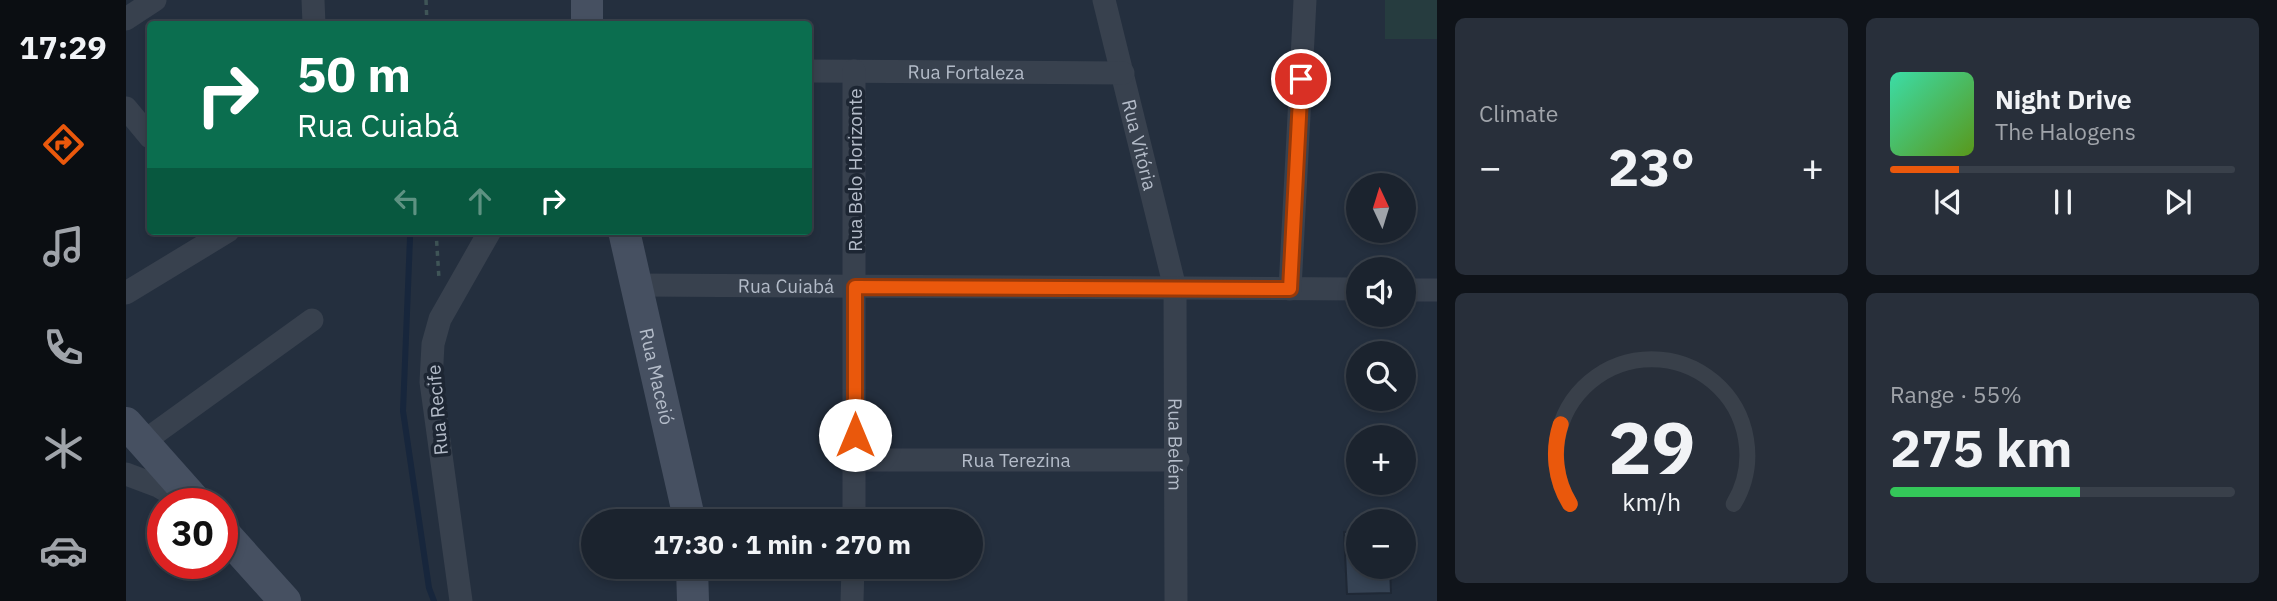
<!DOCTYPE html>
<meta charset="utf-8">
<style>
body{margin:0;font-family:"IBM Plex Sans",sans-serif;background:#282f3a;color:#f1f3f6;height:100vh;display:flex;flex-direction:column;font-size:26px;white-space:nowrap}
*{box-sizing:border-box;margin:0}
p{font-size:23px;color:#a0a4aa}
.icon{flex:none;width:38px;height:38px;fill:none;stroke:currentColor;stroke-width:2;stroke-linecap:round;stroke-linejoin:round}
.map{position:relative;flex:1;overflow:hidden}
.details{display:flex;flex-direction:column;gap:18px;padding:18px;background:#0f1319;width:840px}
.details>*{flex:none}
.guide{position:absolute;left:21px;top:21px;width:665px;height:214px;border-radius:7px;box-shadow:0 4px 10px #0003,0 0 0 2px #39404a;background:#0b6e4f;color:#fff;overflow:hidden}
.needle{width:46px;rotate:356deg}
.controls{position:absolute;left:1220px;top:173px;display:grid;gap:14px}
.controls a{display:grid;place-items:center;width:70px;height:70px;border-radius:50%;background:#1b232e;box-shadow:0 4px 10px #0003,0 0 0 2px #39404a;font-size:35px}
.speed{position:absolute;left:21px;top:488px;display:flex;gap:14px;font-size:35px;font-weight:700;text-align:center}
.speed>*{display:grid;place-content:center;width:91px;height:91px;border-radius:50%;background:#1b232e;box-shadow:0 4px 10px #0003,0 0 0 2px #39404a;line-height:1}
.speed .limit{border:10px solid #d22;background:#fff;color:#111}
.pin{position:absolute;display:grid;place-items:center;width:60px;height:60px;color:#fff;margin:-30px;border:4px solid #fff;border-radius:50%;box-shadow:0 2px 7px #0007}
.me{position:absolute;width:77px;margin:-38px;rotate:0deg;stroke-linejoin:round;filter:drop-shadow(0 0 5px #0008)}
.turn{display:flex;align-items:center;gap:24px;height:147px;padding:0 35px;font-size:32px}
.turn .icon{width:91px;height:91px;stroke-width:2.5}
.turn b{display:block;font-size:49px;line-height:60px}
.lanes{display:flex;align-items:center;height:66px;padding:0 35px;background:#0003;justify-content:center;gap:35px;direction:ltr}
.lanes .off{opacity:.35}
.big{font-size:52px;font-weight:700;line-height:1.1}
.details .widget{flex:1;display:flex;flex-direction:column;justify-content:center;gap:10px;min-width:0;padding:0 24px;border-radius:10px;background:#282f3a}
.details .dial{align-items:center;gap:0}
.dial svg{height:182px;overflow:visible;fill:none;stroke:#39404a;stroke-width:7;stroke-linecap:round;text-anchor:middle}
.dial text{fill:#f1f3f6;stroke:none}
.song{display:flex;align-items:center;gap:21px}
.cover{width:84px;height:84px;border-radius:10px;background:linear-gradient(135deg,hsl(160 70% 55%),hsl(90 70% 35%))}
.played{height:7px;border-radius:4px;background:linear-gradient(90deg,#ea580c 20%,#39404a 20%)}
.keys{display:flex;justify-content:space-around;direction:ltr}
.heat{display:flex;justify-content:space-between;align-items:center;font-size:38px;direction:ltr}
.charge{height:10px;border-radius:5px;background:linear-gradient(90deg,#34c759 55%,#39404a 0)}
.details .tiles{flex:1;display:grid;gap:18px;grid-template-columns:repeat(2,1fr)}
.trip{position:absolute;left:455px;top:509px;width:402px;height:70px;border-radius:35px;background:#1b232e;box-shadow:0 4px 10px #0003,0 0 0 2px #39404a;font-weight:700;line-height:70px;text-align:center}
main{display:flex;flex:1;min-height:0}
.dock{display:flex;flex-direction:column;width:126px;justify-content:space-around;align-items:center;background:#0b0e12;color:#a0a4aa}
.dock .icon{width:49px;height:49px}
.dock .active{color:#ea580c}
.dock b{font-size:32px;color:#f1f3f6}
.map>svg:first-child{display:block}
.green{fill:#263c3f}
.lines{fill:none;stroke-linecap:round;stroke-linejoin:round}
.stream{stroke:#17263c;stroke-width:6}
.building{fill:#364354;stroke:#1f2835;stroke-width:2}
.path{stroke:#3f5557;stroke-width:3.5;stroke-dasharray:5 5;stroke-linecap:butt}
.street{stroke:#38414e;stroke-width:23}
.secondary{stroke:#465061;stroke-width:32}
.route-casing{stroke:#983908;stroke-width:18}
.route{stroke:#ea580c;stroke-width:12}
.labels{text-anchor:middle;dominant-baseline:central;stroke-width:7;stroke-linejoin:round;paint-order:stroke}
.street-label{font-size:19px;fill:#b4bcc9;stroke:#1d2633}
</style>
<main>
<nav class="dock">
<b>17:29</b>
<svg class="icon active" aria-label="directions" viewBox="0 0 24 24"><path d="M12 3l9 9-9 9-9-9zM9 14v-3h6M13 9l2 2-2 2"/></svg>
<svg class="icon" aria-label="music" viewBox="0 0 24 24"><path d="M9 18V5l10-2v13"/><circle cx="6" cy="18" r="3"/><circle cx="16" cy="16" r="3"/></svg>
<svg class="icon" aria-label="phone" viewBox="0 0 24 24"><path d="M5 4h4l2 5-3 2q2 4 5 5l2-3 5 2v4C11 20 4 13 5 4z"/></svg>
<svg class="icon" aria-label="climate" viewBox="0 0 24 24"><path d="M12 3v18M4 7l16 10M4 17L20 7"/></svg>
<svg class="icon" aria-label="car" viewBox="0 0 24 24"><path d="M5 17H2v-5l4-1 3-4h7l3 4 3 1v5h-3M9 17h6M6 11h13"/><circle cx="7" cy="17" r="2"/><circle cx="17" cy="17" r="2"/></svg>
</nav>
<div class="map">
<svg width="1311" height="601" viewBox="0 0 1311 601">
<rect width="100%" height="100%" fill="#242f3e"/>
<rect class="green" x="1259" y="0" width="52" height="39"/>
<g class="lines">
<polyline class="stream" points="284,238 277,411 303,588 308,601"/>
</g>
<polygon class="building" points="1232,531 1232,567 1264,567 1265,593 1221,594 1218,532"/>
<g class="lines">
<g class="path">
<polyline points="300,0 301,24"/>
<polyline points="310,231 313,279"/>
</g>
<g class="street">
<polyline points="187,0 188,24"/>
<path id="s1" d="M978 0 1049 288 1050 601"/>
<polyline points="0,19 29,0"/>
<path id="s2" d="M682 71 997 73"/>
<polyline points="0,108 24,137"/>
<path id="s3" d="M510 285 1232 289"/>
<polyline points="1164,289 1179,0"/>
<polyline points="1278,290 1311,290"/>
<polyline points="0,293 102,231"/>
<polyline points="17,442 186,320"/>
<path id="s4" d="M729 460H1052"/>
<polyline points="0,474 32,486 62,504"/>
<polyline points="728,522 728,71"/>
<polyline points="335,601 305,382 307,344 314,319 364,231"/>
<polyline points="726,601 727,567"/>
</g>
<g class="secondary">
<polyline points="461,24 461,0"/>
<path id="s5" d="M498 231 564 522"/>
<polyline points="0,423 72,504"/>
<polyline points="96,531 159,601"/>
<polyline points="566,567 567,601"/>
</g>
</g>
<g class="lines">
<g class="route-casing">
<polyline id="route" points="729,435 729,287 1164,289 1175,79"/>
</g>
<use href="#route" class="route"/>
</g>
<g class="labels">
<g class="street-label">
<text stroke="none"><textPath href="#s2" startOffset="158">Rua Fortaleza</textPath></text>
<text stroke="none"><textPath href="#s1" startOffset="149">Rua Vitória</textPath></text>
<text transform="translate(729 170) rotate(-90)">Rua Belo Horizonte</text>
<text stroke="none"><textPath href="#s3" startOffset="150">Rua Cuiabá</textPath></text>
<text stroke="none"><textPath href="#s5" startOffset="149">Rua Maceió</textPath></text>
<text transform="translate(311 410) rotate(-95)">Rua Recife</text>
<text stroke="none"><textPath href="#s1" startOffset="453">Rua Belém</textPath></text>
<text stroke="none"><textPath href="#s4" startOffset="161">Rua Terezina</textPath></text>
</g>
</g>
</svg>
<div class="controls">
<a><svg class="needle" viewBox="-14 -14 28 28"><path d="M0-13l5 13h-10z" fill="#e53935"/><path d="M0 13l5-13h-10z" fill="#a0a4aa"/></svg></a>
<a><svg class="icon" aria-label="sound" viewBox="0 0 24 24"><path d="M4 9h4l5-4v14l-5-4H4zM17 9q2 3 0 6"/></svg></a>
<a><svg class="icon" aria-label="search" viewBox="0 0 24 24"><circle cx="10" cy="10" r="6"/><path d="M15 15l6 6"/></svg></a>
<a>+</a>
<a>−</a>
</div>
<div class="speed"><div class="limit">30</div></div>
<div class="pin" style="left:1175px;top:79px;background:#d93025"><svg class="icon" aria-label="arrive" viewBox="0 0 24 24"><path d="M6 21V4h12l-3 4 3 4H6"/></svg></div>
<svg class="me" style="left:729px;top:435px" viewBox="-20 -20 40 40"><circle r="19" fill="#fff"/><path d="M0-13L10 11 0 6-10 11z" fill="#ea580c"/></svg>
<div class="trip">17:30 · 1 min · 270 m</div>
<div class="guide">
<div class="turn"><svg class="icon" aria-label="right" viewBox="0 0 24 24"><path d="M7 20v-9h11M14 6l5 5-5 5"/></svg><div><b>50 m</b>Rua Cuiabá</div></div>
<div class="lanes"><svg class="icon off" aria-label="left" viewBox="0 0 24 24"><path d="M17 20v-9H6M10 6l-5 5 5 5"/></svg><svg class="icon off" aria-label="ahead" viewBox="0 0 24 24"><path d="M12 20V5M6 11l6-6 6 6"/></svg><svg class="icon" aria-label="right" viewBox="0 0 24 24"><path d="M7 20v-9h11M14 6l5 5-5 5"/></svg></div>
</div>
</div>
<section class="details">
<div class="tiles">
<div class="widget"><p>Climate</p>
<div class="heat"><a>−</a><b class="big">23°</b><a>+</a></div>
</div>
<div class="widget">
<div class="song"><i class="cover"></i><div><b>Night Drive</b><p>The Halogens</p></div></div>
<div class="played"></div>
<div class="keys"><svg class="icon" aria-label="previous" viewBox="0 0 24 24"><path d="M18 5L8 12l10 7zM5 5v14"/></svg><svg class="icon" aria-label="pause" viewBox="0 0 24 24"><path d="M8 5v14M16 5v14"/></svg><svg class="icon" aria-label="next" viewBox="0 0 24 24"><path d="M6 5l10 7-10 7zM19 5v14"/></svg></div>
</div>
<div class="widget dial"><svg viewBox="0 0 100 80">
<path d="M14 69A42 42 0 1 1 86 69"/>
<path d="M14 69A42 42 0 0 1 10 34" stroke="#ea580c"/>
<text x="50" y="56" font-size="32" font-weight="700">29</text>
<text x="50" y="72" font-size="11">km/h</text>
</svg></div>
<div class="widget"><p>Range · 55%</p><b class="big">275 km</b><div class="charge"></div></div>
</div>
</section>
</main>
